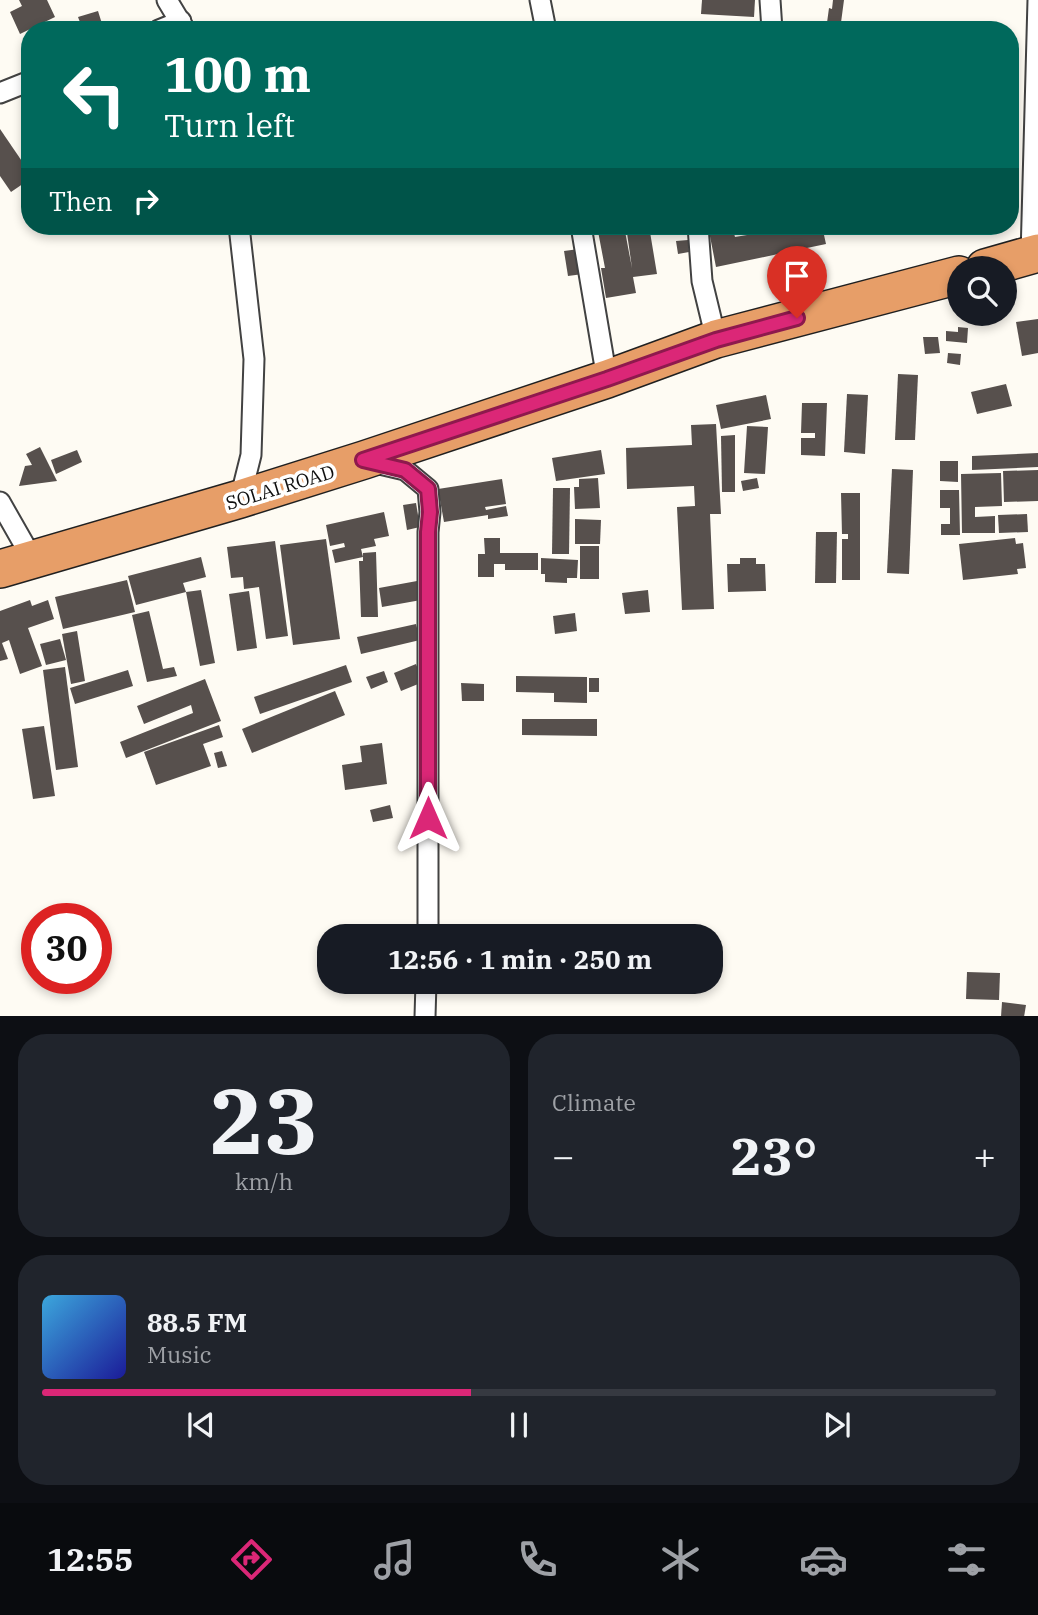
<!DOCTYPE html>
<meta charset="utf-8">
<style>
body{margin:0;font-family:"IBM Plex Serif",serif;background:#20242c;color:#f1f3f6;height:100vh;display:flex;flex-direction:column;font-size:26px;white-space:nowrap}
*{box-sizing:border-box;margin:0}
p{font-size:23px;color:#9ea1a6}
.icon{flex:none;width:38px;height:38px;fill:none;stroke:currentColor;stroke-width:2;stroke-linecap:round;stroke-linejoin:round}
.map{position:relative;height:1016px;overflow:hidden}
.drawer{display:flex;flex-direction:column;gap:18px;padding:18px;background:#0d0f14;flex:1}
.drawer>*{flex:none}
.top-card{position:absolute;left:21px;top:21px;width:998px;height:214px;border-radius:28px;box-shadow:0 4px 10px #0003;background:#00695c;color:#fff;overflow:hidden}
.tools{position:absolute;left:947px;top:256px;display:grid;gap:14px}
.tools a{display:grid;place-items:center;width:70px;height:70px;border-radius:50%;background:#171b24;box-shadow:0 4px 10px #0003;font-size:35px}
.speed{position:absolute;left:21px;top:903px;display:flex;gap:14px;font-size:35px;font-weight:700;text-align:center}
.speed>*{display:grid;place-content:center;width:91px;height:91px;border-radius:50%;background:#171b24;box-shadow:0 4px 10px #0003;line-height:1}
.speed .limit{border:10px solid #d22;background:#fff;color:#111}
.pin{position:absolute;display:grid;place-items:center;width:60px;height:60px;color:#fff;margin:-72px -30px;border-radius:50% 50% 50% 0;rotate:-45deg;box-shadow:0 0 7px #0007}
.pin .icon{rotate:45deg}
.me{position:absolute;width:77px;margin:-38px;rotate:0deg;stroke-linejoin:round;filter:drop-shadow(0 0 5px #0008)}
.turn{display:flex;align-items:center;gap:24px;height:147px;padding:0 28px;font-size:32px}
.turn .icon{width:91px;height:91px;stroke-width:2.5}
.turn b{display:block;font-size:49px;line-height:60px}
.then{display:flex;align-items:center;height:66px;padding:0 28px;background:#0003;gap:14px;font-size:26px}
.big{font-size:52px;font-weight:700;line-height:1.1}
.drawer .card{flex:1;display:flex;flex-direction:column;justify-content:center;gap:10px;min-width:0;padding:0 24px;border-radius:28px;background:#20242c}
.drawer .dial{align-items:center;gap:0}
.dial b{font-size:91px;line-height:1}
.song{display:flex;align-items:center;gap:21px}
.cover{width:84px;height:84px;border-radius:10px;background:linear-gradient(135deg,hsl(200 70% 55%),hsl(240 70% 35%))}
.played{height:7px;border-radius:4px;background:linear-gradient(90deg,#db2777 45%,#363941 45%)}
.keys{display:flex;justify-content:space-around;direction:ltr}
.heat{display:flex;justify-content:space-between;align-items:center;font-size:38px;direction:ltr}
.drawer .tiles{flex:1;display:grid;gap:18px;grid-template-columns:1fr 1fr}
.card:last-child{grid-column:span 2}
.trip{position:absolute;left:317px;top:924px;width:406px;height:70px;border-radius:28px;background:#171b24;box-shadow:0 4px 10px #0003;font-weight:700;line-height:70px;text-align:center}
.menu{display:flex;height:112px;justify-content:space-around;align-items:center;background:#090b0e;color:#9ea1a6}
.menu .icon{width:49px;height:49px}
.menu .selected{color:#db2777}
.menu b{font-size:32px;color:#f1f3f6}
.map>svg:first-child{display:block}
.building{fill:#57504d}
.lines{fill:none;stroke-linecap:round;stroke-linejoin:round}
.street-casing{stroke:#424242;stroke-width:23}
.highway-casing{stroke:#202020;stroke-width:40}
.street{stroke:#fff;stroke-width:19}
.highway{stroke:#e79e68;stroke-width:37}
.route-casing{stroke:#8e194d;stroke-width:18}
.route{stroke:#db2777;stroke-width:12}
.labels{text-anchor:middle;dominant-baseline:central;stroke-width:7;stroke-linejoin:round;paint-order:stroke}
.street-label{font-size:19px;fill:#0f0f0f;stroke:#fff}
</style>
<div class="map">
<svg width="1038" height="1017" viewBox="0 0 1038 1017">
<rect width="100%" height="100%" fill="#fefbf3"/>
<g class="building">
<polygon points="19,0 47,0 55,17 20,34 10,12 22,6"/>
<polygon points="702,0 755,0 754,17 701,14"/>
<polygon points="833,0 844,0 840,30 826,30 829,8 832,9"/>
<polygon points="98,11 104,30 83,30 78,17"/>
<polygon points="0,129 30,173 30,179 11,192 0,176"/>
<polygon points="597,226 624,226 632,268 626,226 649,226 657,274 633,277 636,293 606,298 601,268 605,268"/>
<polygon points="708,226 732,226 735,237 747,235 745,226 822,226 826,244 716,267"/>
<polygon points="688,240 689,252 678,254 676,241"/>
<polygon points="579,249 583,274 568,276 564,251"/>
<polygon points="1038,319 1038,353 1022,356 1016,322"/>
<polygon points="958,327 968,328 967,343 946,341 946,331 958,332"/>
<polygon points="923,337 938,337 940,353 925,354"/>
<polygon points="948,353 961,354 960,365 947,363"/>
<polygon points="898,374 918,375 915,440 895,440"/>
<polygon points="1006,384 1012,406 977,414 971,392"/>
<polygon points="847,394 868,395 865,454 844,452"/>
<polygon points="766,395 771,419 721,429 716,405"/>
<polygon points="802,403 827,403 825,456 801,455 801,438 815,438 815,433 801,433"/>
<polygon points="716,424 721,514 710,514 714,609 682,610 677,507 695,506 694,486 627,489 626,448 692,445 691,425"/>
<polygon points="747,426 768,427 765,474 744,473"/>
<polygon points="735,435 735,492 722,492 721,436"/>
<polygon points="40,447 57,481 19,486 25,466 32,465 26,454"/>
<polygon points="77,450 82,462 56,474 51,460"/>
<polygon points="601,450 605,474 556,481 552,458"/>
<polygon points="1038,453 1038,467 972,470 972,456"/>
<polygon points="940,461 958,461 958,482 940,481"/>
<polygon points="892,469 913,470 909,574 887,573"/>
<polygon points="1038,470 1038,501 1004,502 1003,471"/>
<polygon points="1001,473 1002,506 975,507 975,517 995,516 995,533 962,533 961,474"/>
<polygon points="598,478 600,508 575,509 574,487 579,487 579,479"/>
<polygon points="757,478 759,488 743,491 741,481"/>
<polygon points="502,479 506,504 485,507 486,510 506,506 508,516 488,519 488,515 444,522 438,489"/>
<polygon points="553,488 570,488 569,554 552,554"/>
<polygon points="940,490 959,490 960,535 941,535 941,524 950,524 950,508 940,508"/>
<polygon points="841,493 860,493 860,580 842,580 842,539 848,539 848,534 842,534"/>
<polygon points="416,503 420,527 407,530 403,505"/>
<polygon points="384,512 389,536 374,539 376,546 361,549 363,557 335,563 332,550 345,547 344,543 330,546 326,525"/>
<polygon points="1027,514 1028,532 999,533 998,515"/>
<polygon points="575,519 601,520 600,544 575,544"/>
<polygon points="816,532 837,532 836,583 815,583"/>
<polygon points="484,538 500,538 500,553 538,553 538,570 505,570 505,564 494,564 494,577 478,577 478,554 485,554"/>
<polygon points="1015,538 1016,544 1023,543 1026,568 1017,569 1018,574 963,580 959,544"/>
<polygon points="326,539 340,639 293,645 280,545"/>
<polygon points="275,541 288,636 266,639 259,587 244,589 243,577 231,578 227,547"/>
<rect x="580" y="546" width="19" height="33"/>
<polygon points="376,552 378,617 361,617 359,561 363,561 363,553"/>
<polygon points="201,557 206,577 183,583 186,592 136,605 128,576"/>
<polygon points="541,558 578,560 577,578 567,578 567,583 545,582 545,574 541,574"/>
<polygon points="740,558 756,558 756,564 765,564 766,591 728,592 727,564 740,564"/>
<polygon points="127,580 135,612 63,629 55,597"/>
<polygon points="417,581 421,600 382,607 379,588"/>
<polygon points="201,590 215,663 200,666 186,592"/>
<polygon points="648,590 650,612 625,614 622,593"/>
<polygon points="249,591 257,648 237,651 229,594"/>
<polygon points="30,600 32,606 48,600 54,619 28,628 42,666 20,674 9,640 2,643 8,659 0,661 0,611"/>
<polygon points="149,611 163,669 174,667 177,676 147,682 132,615"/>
<polygon points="575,613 577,631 555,634 553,616"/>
<polygon points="416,624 420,640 361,654 357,637"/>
<polygon points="77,631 85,681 71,684 62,634"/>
<polygon points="60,639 66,660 46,665 40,644"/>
<polygon points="416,664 423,682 401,691 394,673"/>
<polygon points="346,665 352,682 260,714 254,697"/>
<polygon points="65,667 78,767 56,770 43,670"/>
<polygon points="128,670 133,686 75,704 70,688"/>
<polygon points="384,671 388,682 371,689 366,677"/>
<polygon points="516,676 587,677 587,703 554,702 554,693 516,692"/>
<rect x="589" y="678" width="10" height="14"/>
<polygon points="205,679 221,721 126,758 120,742 193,713 191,705 144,724 137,706"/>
<polygon points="461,683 484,684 484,701 462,701"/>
<polygon points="335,691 345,715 252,753 242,729"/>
<polygon points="522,719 597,719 597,736 522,735"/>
<polygon points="219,725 223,737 203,744 211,766 156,785 144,752"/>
<polygon points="44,726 55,796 33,799 22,729"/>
<polygon points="382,743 387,784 345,790 342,765 362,762 360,746"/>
<polygon points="222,751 227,766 218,768 214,753"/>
<polygon points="390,805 393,818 373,822 370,810"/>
<polygon points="540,927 541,934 548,933 548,936 509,936 509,929"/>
<polygon points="574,928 594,930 594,936 573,936"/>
<polygon points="967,972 1000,973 999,1000 966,999"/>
<polygon points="1002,1002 1026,1005 1024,1017 1001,1017"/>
</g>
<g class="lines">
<g class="street-casing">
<g id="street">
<polyline points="167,0 185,30"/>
<polyline points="540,0 546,30"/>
<polyline points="770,0 772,30"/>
<polyline points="159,30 181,21"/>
<polyline points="0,93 30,81"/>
<polyline points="239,226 254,359 251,455 240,499"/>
<polyline points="581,226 607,379"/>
<polyline points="698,226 702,281 716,339"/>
<polyline points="1031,256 1038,0"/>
<polyline points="371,462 405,470 428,489 430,512 428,532 428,936"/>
<polyline points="0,502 33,560"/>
<polyline points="425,1017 426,982"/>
</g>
</g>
<g class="highway-casing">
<g id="highway">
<polyline points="985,268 1038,253"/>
<polyline points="0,569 240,499 364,460 607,379 716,339 959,275"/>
</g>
</g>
<use href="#street" class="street"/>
<use href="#highway" class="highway"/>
</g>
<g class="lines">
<g class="route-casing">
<polyline id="route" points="428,818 428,532 430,512 428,489 405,470 363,460 607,379 716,340 797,318"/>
</g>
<use href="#route" class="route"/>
</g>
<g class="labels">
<g class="street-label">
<text transform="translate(280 487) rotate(-17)">SOLAI ROAD</text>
</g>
</g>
</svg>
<div class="tools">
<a><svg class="icon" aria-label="search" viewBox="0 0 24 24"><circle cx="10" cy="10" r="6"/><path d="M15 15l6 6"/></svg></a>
</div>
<div class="speed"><div class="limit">30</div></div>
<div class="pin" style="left:797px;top:318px;background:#d93025"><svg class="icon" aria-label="arrive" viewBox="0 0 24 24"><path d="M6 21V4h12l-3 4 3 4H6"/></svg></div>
<svg class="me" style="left:428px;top:818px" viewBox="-20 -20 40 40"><path d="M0-17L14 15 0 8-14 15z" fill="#db2777" stroke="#fff" stroke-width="4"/></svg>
<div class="trip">12:56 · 1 min · 250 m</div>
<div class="top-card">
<div class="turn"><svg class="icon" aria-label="left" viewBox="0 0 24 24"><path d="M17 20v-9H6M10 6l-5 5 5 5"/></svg><div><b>100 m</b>Turn left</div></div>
<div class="then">Then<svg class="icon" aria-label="right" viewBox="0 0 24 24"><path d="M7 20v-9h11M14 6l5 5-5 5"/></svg></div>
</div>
</div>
<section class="drawer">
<div class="tiles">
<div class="card dial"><b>23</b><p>km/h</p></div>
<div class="card"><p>Climate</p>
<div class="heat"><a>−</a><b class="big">23°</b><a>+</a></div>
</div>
<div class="card">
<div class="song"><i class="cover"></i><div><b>88.5 FM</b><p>Music</p></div></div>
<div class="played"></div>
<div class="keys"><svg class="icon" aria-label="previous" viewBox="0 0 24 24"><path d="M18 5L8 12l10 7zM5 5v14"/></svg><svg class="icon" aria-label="pause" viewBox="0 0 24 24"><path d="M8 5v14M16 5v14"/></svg><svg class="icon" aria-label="next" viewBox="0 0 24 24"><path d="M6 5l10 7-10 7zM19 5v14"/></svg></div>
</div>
</div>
</section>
<nav class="menu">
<b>12:55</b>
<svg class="icon selected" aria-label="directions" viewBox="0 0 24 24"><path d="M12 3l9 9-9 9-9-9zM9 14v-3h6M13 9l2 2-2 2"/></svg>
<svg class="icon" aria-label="music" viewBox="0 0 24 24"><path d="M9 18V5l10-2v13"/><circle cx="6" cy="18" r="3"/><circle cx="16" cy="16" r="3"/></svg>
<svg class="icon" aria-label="phone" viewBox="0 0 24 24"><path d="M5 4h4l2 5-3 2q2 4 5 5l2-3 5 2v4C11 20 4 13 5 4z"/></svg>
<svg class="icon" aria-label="climate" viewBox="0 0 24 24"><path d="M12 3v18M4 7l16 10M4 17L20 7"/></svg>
<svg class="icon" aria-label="car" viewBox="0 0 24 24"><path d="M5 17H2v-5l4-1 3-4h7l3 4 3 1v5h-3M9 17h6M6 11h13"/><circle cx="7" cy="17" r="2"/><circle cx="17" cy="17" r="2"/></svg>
<svg class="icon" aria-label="filters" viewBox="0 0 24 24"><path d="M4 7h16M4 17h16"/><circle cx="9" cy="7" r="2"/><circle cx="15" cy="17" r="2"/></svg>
</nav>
